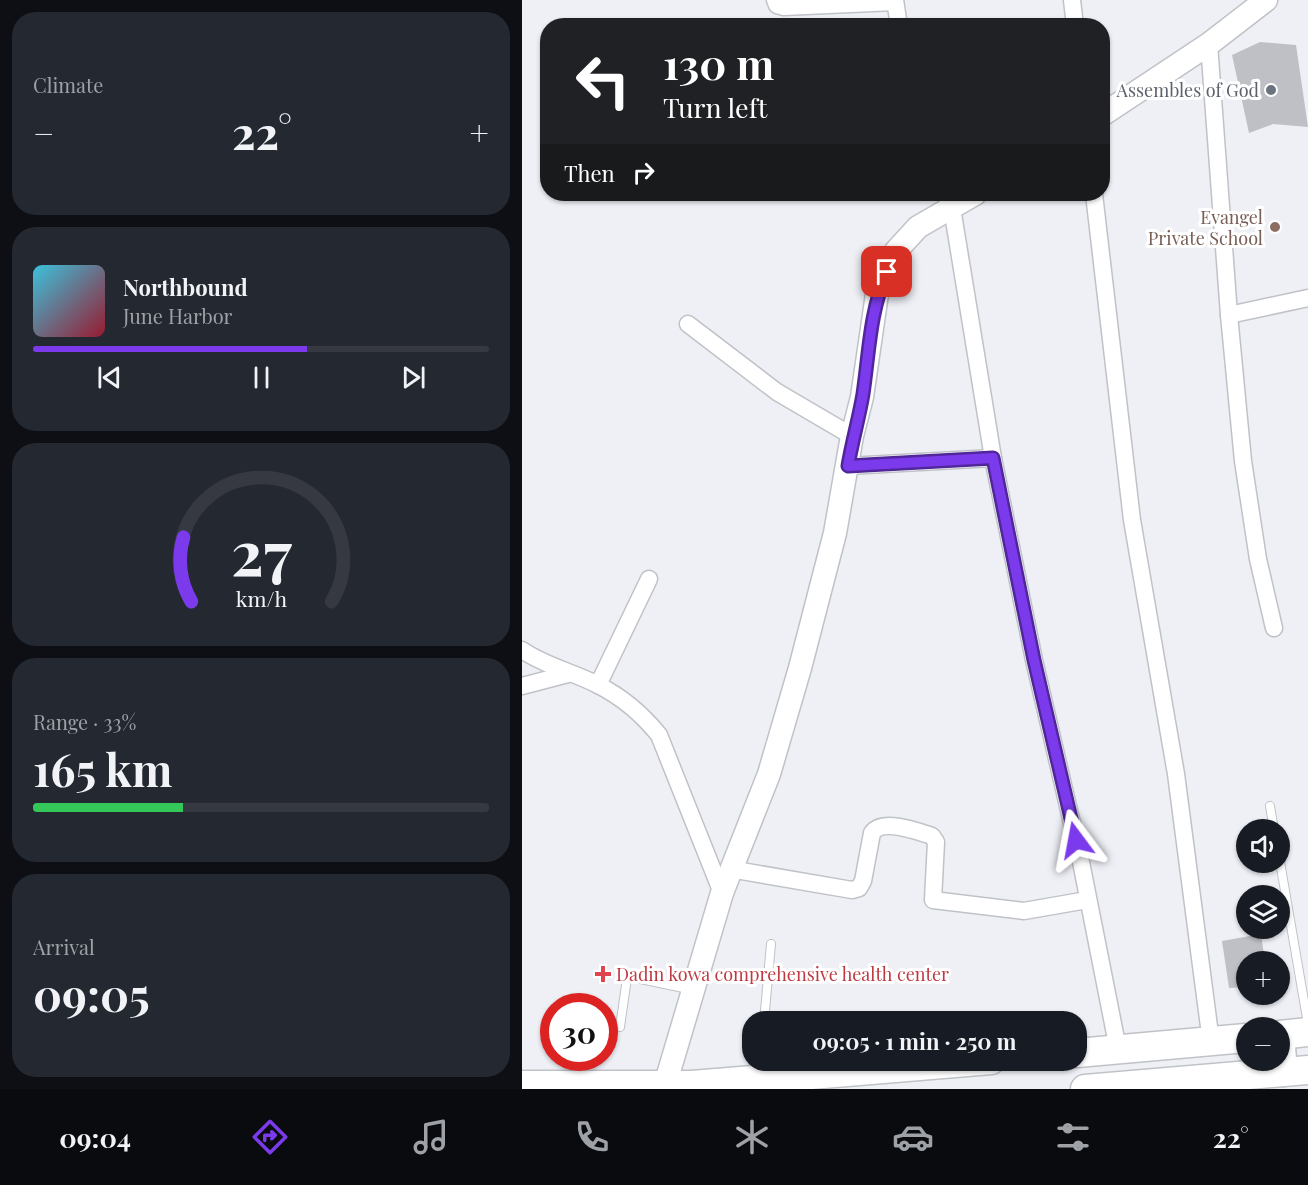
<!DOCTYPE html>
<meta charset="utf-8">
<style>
body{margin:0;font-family:"Playfair Display",serif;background:#242831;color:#f1f3f6;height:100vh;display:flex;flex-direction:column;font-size:22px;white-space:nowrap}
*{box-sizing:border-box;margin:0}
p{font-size:20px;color:#9ea1a6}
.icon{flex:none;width:33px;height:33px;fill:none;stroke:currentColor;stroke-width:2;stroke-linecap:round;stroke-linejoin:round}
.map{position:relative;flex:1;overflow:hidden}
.panel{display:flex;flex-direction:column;gap:12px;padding:12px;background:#0d0f14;width:522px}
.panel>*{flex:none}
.guide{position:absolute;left:18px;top:18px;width:570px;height:183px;border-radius:24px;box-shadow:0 2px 4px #0004;background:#202124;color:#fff;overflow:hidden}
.buttons{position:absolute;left:714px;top:819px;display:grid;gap:12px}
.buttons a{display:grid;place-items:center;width:54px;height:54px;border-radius:50%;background:#171b24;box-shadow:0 2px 4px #0004;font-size:30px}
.speed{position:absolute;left:18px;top:993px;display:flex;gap:12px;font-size:30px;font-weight:700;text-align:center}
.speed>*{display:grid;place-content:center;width:78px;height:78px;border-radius:50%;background:#171b24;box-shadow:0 2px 4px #0004;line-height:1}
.speed .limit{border:9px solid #d22;background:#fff;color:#111}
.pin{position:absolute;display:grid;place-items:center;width:51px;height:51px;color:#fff;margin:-26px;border-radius:12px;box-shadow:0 3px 9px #0006}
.me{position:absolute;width:66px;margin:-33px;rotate:347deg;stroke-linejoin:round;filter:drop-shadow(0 0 4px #0008)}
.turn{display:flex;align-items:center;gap:21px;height:126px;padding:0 24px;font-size:27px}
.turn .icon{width:78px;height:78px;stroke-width:2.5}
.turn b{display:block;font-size:42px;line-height:51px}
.then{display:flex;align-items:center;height:57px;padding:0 24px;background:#0003;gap:12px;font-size:22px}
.big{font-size:45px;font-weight:700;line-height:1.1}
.panel .card{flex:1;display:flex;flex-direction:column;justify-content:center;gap:9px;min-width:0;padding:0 21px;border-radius:24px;background:#242831}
.panel .dial{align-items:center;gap:0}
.dial svg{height:156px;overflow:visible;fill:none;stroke:#363941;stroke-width:7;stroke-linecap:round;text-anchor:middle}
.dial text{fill:#f1f3f6;stroke:none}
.song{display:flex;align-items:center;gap:18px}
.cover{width:72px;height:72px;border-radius:9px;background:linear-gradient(135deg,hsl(190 70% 55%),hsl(350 70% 35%))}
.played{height:6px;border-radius:3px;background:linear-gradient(90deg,#7c3aed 60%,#363941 60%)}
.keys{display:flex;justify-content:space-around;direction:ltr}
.heat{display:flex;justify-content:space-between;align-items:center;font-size:33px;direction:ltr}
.charge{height:9px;border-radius:4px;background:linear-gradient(90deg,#34c759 33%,#363941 0)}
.trip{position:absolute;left:220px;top:1011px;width:345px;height:60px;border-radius:24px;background:#171b24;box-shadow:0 2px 4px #0004;font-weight:700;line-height:60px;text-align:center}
.menu{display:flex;height:96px;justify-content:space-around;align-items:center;background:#090b0e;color:#9ea1a6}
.menu .icon{width:42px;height:42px}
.menu .on{color:#7c3aed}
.menu b{font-size:27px;color:#f1f3f6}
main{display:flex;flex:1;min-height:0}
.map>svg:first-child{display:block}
.building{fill:#bec0c5}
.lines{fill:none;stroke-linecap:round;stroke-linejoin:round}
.lane-casing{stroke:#bfc2c7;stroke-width:10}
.street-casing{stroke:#bfc2c7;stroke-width:19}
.secondary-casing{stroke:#bfc2c7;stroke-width:25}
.highway-casing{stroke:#bfc2c7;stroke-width:31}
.lane{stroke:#fff;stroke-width:8}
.street{stroke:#fff;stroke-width:16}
.secondary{stroke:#fff;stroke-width:22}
.highway{stroke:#fff;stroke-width:28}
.route-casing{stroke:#51269a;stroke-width:15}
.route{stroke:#7c3aed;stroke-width:10}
.worship-dot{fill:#6b7280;stroke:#fff;stroke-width:2}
.education-dot{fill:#8d6e63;stroke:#fff;stroke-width:2}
.health-dot{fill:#e0444e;stroke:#fff;stroke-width:2}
.labels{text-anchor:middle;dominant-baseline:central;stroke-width:6;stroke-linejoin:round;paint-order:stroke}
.worship-label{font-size:18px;fill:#5b616d;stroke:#fff;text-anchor:end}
.education-label{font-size:18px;fill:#785e54;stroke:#fff;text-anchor:end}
.health-label{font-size:18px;fill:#be3a42;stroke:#fff;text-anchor:start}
</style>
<main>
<section class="panel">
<div class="card"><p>Climate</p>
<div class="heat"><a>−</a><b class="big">22°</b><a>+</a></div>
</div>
<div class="card">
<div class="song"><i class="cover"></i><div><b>Northbound</b><p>June Harbor</p></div></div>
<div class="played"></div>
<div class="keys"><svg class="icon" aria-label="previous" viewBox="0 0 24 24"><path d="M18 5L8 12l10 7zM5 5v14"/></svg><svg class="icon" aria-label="pause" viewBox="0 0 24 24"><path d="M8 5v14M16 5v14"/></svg><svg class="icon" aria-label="next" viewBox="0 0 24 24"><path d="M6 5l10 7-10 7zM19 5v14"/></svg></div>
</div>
<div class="card dial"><svg viewBox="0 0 100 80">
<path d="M14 69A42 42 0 1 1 86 69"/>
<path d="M14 69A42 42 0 0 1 10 36" stroke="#7c3aed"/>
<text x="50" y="56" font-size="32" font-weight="700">27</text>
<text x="50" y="72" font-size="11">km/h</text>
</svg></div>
<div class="card"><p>Range · 33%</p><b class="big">165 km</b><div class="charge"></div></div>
<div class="card"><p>Arrival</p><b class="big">09:05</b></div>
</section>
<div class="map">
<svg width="786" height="1089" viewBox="0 0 786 1089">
<rect width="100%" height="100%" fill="#eef0f6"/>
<g class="building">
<polygon points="738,42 774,45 786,127 751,124 727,133 710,55"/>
<polygon points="739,934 743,962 724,962 724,987 707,988 700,941"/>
</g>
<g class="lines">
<g class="lane-casing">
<g id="lane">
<polyline points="748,806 752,830"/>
<polyline points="758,862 786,1024"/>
<polyline points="242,1022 249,944"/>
<polyline points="98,1027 105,978 109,977 171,990"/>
<polyline points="237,1076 238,1060"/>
</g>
</g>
<g class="street-casing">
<g id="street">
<polyline points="253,0 255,5 262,7 373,2"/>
<polyline points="373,0 377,26"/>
<polyline points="550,0 553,26"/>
<polyline points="687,44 707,315 721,461 736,559 752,628"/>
<polyline points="423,194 430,208 471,458 512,660 559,862 596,1049"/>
<polyline points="572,194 610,520 654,774 689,1042"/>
<polyline points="707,315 786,298"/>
<polyline points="166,324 255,392 330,436"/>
<polyline points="326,466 471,458"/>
<path d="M0 650C23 666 51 672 76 685 100 697 120 714 137 735L200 893"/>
<polyline points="76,685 127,579"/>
<polyline points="0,686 46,674"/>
<path d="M208 869 330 890 337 888 341 881 350 833C360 818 395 831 410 836L414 842 411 900 502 911 565 900"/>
</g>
</g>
<g class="secondary-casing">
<g id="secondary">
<polyline points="580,115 687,44 744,0"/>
<polyline points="143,1085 200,893 247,774 278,668 313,533 330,436 340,397 355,294 374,251 396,227 453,194"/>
</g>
</g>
<g class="highway-casing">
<g id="highway">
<polyline points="758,1035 761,1072"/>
<polyline points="758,1035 786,1032"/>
<polyline points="555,1053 724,1038"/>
<polyline points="0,1085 170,1085 469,1060"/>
<polyline points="563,1089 786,1070"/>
</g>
</g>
<use href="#lane" class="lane"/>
<use href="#street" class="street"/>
<use href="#secondary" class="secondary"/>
<use href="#highway" class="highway"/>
</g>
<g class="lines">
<g class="route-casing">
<path id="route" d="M365 272C348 310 347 353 341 394 337 418 330 442 326 466L471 458 512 660 554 840"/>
</g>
<use href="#route" class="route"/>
</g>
<circle class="worship-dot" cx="749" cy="90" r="6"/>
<circle class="education-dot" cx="753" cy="227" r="6"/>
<path class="health-dot" d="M78 965h6v6h6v6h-6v6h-6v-6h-6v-6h6z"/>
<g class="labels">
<g class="worship-label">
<text x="737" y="90">Assembles of God</text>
</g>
<g class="education-label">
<text x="741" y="217">Evangel<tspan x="741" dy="21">Private School</tspan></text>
</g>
<g class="health-label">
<text x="94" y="974">Dadin kowa comprehensive health center</text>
</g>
</g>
</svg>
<div class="buttons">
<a><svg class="icon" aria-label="sound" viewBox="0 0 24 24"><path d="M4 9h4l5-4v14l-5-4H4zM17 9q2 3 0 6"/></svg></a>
<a><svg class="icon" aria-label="layers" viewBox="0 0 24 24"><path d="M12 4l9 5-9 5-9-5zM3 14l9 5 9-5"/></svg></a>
<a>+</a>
<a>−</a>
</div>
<div class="speed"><div class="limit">30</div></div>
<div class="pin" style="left:365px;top:272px;background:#d93025"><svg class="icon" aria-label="arrive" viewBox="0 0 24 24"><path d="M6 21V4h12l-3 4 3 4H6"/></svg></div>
<svg class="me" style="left:554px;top:840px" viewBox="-20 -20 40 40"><path d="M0-17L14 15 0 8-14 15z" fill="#7c3aed" stroke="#fff" stroke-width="4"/></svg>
<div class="trip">09:05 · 1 min · 250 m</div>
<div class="guide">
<div class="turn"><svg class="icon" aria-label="left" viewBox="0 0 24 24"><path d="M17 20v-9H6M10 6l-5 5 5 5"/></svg><div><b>130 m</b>Turn left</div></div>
<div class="then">Then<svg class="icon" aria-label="right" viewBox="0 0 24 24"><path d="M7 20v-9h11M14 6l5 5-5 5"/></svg></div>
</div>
</div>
</main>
<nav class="menu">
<b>09:04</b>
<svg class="icon on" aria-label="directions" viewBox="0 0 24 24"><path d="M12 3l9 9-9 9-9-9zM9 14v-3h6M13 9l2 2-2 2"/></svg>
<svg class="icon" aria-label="music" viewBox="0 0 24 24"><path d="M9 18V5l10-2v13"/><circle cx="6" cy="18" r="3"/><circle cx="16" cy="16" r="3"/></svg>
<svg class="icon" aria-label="phone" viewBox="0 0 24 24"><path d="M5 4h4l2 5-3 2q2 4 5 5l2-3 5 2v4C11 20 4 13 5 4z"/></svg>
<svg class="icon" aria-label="climate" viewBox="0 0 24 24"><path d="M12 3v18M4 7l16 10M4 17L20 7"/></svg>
<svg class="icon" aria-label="car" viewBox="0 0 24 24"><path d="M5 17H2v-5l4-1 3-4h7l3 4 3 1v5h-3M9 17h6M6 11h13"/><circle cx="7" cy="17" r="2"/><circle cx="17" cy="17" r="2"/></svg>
<svg class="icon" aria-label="filters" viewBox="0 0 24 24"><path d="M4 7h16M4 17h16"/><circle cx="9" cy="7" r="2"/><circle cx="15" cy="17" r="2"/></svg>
<b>22°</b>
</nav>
